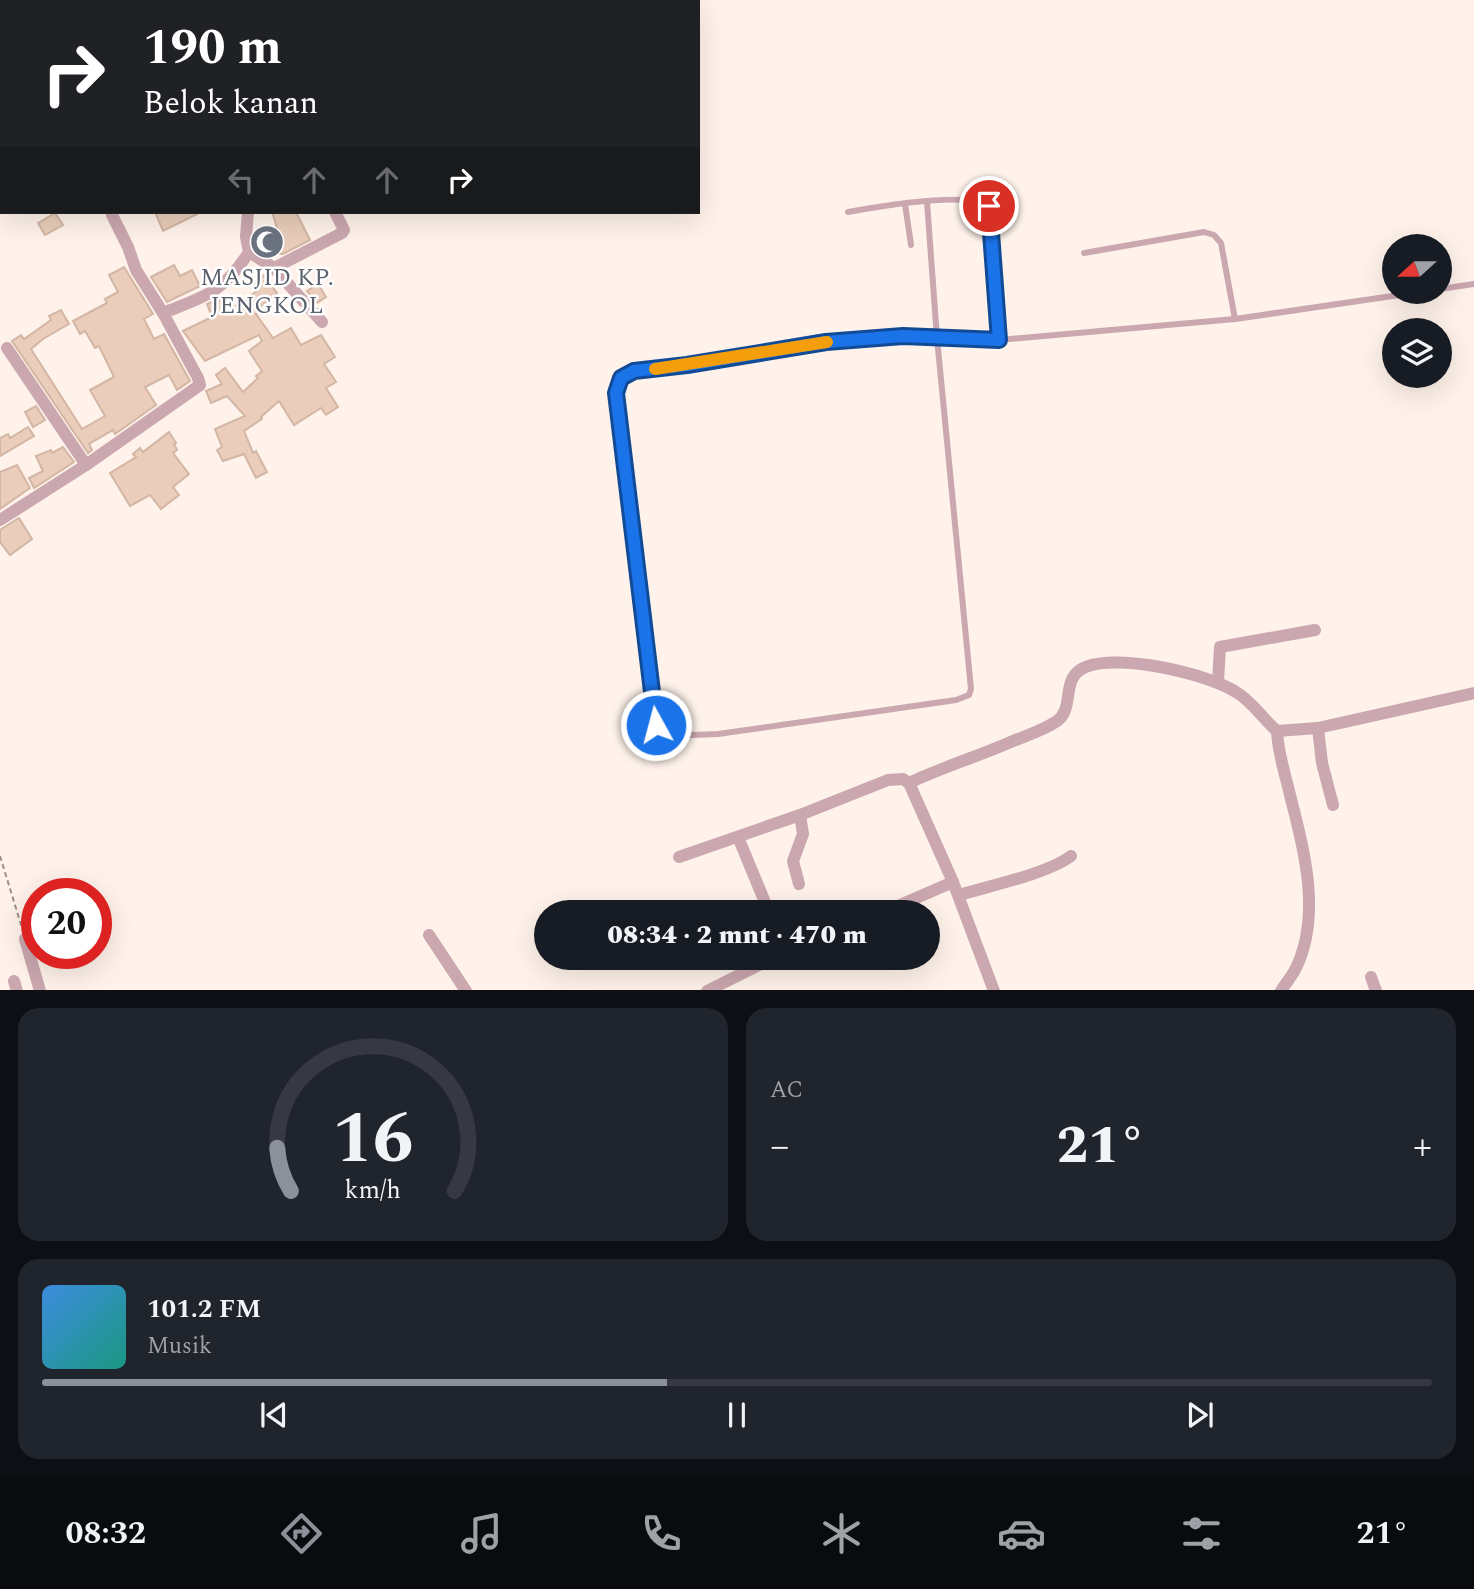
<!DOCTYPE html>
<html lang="id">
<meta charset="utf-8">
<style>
body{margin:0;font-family:Spectral,serif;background:#20242c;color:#f1f3f6;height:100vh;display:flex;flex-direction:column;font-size:26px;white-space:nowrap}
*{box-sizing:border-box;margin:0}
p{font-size:23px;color:#9ea1a6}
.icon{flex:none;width:38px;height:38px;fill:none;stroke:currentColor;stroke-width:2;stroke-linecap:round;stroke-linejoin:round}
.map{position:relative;height:990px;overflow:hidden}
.sheet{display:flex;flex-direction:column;gap:18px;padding:18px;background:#0d0f14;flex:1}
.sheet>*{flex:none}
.top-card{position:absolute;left:0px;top:0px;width:700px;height:214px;box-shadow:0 7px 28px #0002;background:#202124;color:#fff;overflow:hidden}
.needle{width:46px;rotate:249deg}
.tools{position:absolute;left:1382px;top:234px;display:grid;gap:14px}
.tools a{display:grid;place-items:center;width:70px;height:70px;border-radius:50%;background:#171b24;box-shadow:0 7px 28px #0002;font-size:35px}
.speed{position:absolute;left:21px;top:878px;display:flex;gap:14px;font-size:35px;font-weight:700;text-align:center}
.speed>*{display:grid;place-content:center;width:91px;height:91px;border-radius:50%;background:#171b24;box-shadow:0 7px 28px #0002;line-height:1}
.speed .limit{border:10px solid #d22;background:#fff;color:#111}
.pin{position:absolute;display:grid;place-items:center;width:60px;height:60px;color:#fff;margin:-30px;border:4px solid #fff;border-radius:50%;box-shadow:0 2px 7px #0007}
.me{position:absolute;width:77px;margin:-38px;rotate:353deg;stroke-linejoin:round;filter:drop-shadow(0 0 5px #0008)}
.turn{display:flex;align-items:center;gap:24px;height:147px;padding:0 28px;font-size:32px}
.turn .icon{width:91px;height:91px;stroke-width:2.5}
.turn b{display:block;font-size:49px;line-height:60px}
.lanes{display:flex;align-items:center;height:66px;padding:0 28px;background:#0003;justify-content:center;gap:35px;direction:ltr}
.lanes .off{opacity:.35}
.big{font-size:52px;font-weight:800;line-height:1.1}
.sheet .card{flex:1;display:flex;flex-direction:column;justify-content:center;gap:10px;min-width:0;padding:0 24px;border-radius:21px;background:#20242c}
.sheet .dial{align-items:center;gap:0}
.dial svg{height:182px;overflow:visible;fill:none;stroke:#363941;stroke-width:7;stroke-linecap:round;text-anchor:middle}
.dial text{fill:#f1f3f6;stroke:none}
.song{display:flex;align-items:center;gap:21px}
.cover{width:84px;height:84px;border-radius:10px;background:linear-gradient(135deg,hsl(210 70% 55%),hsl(170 70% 35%))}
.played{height:7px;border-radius:4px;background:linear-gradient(90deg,#8c9099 45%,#363941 45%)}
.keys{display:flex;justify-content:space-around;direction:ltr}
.heat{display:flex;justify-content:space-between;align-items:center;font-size:38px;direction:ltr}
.sheet .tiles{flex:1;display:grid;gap:18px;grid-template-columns:1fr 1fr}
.card:last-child{grid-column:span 2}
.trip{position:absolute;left:534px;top:900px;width:406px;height:70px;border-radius:35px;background:#171b24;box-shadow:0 7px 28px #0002;font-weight:800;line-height:70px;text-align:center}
.dock{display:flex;height:112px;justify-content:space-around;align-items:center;background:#090b0e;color:#9ea1a6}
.dock .icon{width:49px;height:49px}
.dock .selected{color:#8c9099}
.dock b{font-size:32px;color:#f1f3f6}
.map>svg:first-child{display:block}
.building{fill:#eacdba;stroke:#d3b6a3;stroke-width:2}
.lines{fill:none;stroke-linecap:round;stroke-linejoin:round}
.path{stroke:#9b8f88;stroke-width:2;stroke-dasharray:5 3.5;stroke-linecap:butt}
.service{stroke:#cba7af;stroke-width:6}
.minor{stroke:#cba7af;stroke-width:12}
.route-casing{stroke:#114b97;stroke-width:18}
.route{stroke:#1a73e8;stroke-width:12}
.slow{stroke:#f59e0b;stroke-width:12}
.labels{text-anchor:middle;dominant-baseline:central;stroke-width:5;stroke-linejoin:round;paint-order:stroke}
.worship-label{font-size:24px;fill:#5b616d;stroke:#fff}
</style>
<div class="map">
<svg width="1474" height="991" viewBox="0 0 1474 991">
<rect width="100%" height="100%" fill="#fef2ea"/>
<g class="building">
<polygon points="155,212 201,212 163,231"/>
<polygon points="272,212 296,212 310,240 283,254 267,253 257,247 258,230 278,231"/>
<polygon points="55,213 63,225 45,235 38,223"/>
<polygon points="174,265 180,276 192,270 200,286 167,302 151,277"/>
<polygon points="124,267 153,314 144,319 154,339 164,334 190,381 177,390 169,375 145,387 156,405 115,434 113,430 89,444 92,450 88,453 12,341 21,335 24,339 51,320 49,316 61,310 69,324 43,339 31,349 82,429 105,416 90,390 114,377 99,346 95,348 85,331 80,334 73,321 107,303 105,299 118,292 109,275"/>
<polygon points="264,275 277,293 256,310 258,313 256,314 273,338 291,328 301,345 321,335 335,357 324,364 336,382 326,388 338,407 326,415 321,408 294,425 279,401 261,417 262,419 244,431 253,453 256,451 267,472 256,478 244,454 223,461 217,450 222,447 215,429 245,416 227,396 211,403 206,391 222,384 216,375 225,368 243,392 258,378 256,376 262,371 249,351 262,341 259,335 205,361 183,331 212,317 207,304 219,299 227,312 257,291 252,285"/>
<polygon points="318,284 326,297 317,303 307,291"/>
<polygon points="36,406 45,420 33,427 25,412"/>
<polygon points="28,427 34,436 0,456 0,438 8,434 10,438"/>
<polygon points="169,432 176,443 174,444 177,450 173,453 189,474 173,487 179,495 161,509 150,495 130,506 110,473 136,457 133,454 140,448 143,452"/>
<polygon points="63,447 74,462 34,488 29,478 43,471 36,456 51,450 52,453"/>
<polygon points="17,465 30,488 0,509 0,472"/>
<polygon points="19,518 32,539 10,555 0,542 0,530"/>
</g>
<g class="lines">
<polyline class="path" points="0,856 22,928"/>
<g class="service">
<polyline points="927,202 937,338 971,689 969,695 956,700 718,734 665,736 656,725 616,393 621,378 634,371 687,365 826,342 903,336 999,340 1235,319 1420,292"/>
<polyline points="905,204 911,245"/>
<path d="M848 212C876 207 967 191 989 206L999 340"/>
<polyline points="1084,253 1204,232 1214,235 1221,243 1235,319"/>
<polyline points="1440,289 1474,284"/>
</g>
<g class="minor">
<polyline points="25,0 27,2"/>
<polyline points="179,0 180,2"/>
<polyline points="43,2 46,0"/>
<polyline points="346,2 348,0"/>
<polyline points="0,31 2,30"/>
<polyline points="0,193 2,192"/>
<polyline points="112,215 128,247 136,270 163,313"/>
<polyline points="249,252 274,268 322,322"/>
<polyline points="274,268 342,233 344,230 335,212"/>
<polyline points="7,348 86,465"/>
<path d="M0 520 86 465 200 385 198 378 163 313C205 296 223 293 249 252L246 237 248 212"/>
<polyline points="1218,682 1220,647 1315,630"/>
<polyline points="1318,728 1322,763 1333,805"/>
<path d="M1277 731C1278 755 1286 776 1291 799 1305 852 1321 916 1296 968 1292 976 1286 983 1281 991"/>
<polyline points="738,837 769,912"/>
<polyline points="679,857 800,815 888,780 903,779 909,783"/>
<path d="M953 882 909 783C943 767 979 756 1013 741 1028 735 1044 730 1057 721 1074 709 1062 682 1080 670 1109 650 1212 674 1239 694 1253 703 1264 720 1277 731L1318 728 1474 693"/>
<polyline points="799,884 793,861 803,834 800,815"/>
<path d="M959 895C989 886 1047 874 1071 856"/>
<polyline points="884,912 953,882 994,991"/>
<polyline points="429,935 466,991"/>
<polyline points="25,939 40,991"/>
<polyline points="1371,977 1376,991"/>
<polyline points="14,981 17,991"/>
<polyline points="707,991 775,957"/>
</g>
</g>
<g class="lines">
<g class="route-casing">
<polyline id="route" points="656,725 616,393 621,378 634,371 687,365 826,342 903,336 999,340 989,206"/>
</g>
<use href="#route" class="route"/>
<polyline class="slow" points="655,369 827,342"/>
</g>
<defs>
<g id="mosque-disc" transform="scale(1.75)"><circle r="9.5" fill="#6b7280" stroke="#fff"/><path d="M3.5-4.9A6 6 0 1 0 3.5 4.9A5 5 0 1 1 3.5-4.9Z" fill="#fff"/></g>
</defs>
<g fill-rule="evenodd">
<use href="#mosque-disc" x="267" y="242"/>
</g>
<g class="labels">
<g class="worship-label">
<text x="267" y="278">MASJID KP.<tspan x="267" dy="28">JENGKOL</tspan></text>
</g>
</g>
</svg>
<div class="tools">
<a><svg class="needle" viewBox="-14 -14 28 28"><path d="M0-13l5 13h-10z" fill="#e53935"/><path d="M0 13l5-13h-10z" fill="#9ea1a6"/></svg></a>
<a><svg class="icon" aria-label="layers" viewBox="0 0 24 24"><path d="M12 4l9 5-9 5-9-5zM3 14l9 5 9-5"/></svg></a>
</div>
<div class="speed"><div class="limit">20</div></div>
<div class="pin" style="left:989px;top:206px;background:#d93025"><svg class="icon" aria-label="arrive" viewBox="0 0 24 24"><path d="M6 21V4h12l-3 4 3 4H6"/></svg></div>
<svg class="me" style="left:656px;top:725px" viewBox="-20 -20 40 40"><circle r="17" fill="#1a73e8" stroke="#fff" stroke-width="3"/><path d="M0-11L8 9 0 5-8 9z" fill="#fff"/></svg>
<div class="trip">08:34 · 2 mnt · 470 m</div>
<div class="top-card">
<div class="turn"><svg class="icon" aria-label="right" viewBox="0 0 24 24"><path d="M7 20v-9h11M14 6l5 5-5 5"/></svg><div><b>190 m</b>Belok kanan</div></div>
<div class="lanes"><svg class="icon off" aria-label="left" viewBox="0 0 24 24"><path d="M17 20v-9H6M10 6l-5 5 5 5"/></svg><svg class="icon off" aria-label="ahead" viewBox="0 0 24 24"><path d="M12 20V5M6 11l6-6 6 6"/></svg><svg class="icon off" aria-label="ahead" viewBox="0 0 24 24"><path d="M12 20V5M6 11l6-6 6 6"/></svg><svg class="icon" aria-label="right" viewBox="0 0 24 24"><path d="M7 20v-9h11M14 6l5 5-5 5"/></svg></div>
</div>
</div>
<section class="sheet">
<div class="tiles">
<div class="card dial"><svg viewBox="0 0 100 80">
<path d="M14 69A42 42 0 1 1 86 69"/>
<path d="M14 69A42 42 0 0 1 8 50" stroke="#8c9099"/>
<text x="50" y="56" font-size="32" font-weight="700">16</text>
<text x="50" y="72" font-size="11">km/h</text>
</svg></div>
<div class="card"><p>AC</p>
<div class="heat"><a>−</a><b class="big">21°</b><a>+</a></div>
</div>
<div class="card">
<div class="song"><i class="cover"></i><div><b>101.2 FM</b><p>Musik</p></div></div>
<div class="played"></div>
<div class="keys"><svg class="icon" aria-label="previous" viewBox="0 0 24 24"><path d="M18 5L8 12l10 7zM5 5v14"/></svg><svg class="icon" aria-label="pause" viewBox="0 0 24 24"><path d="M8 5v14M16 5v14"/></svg><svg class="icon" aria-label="next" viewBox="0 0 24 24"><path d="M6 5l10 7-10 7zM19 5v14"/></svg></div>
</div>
</div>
</section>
<nav class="dock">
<b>08:32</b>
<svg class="icon selected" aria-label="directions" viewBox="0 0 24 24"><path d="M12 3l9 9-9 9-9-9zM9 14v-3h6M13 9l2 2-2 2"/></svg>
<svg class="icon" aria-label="music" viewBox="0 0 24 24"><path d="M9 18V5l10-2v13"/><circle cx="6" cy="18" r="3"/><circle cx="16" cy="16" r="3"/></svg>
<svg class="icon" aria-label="phone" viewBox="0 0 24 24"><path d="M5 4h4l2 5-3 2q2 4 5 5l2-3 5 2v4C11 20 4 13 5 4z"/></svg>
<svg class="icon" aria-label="climate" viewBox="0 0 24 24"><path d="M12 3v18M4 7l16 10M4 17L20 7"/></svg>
<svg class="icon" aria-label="car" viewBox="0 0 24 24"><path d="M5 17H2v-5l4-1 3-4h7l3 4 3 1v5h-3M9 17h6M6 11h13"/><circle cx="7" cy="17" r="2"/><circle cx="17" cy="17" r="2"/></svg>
<svg class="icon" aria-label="filters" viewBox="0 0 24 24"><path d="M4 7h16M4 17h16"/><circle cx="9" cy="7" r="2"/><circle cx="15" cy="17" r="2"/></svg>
<b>21°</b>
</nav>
